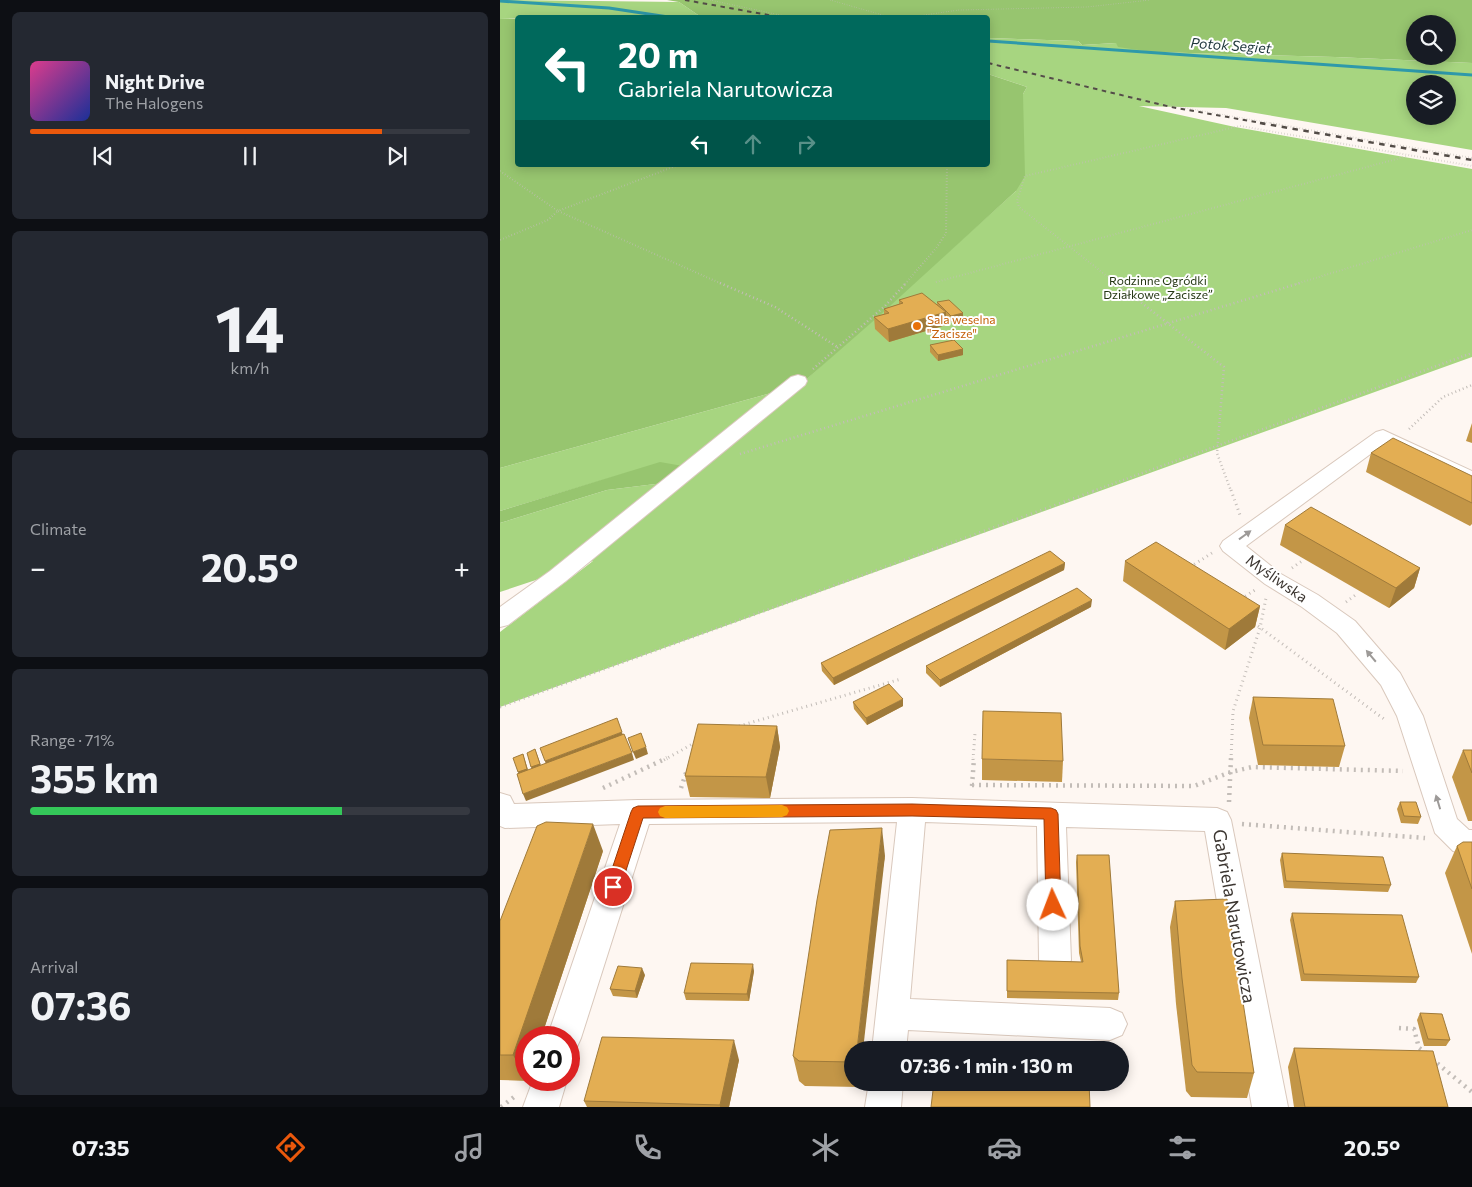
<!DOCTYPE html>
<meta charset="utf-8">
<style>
body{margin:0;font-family:Commissioner,sans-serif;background:#242831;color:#f1f3f6;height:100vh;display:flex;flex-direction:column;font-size:19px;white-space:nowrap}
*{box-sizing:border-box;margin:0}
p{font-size:16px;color:#9ea1a6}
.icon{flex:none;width:28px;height:28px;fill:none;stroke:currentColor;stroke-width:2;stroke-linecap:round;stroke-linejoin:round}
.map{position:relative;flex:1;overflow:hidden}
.panel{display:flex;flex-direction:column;gap:12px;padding:12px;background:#0d0f14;width:500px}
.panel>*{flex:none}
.top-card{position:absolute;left:15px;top:15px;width:475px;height:152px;border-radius:5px;box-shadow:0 2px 12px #0003;background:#00695c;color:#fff;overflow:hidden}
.buttons{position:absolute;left:906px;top:15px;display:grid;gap:10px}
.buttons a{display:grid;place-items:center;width:50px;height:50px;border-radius:50%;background:#171b24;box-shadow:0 2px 12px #0003;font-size:25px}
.speed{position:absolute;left:15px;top:1026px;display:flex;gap:10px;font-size:25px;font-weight:700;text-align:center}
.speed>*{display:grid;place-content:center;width:65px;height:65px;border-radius:50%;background:#171b24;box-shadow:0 2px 12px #0003;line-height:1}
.speed .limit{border:8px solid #d22;background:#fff;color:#111}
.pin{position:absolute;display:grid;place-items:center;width:42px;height:42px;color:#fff;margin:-21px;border:2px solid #fff;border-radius:50%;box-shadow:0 1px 5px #0007}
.me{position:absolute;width:55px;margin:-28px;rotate:358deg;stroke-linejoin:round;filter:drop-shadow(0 0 4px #0008)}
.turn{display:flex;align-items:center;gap:18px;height:105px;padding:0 20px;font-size:22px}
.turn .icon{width:65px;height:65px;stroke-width:2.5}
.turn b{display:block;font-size:35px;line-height:42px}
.lanes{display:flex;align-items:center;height:48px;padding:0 20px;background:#0003;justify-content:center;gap:25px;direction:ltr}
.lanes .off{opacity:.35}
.big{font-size:38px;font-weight:700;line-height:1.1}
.panel .widget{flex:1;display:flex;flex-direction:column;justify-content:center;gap:8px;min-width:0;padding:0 18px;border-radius:8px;background:#242831}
.panel .dial{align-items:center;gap:0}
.dial b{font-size:65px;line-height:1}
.song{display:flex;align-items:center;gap:15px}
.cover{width:60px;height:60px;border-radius:8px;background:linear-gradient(135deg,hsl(330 70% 55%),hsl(230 70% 35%))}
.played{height:5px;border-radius:2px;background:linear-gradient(90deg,#ea580c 80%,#363941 80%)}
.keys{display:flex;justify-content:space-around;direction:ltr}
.heat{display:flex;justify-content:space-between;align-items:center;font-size:28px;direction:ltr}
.charge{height:8px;border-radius:4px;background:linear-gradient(90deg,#34c759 71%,#363941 0)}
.trip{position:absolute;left:344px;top:1041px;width:285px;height:50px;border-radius:25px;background:#171b24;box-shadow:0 2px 12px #0003;font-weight:700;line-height:50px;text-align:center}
.tabs{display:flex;height:80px;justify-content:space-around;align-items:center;background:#090b0e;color:#9ea1a6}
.tabs .icon{width:35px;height:35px}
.tabs .active{color:#ea580c}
.tabs b{font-size:22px;color:#f1f3f6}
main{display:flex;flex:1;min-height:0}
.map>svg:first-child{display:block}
.green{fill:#a7d580;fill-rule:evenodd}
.forest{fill:#97c56f;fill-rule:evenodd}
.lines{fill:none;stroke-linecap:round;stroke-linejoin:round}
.stream{stroke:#2e99aa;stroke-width:3}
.minor-casing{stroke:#d9c8bc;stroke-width:2}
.path-far4{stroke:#c3bdb8;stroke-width:1;stroke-dasharray:0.5 2;stroke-linecap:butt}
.path-far3{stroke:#c3bdb8;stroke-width:2;stroke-dasharray:0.5 2.5;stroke-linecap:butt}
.path-far2{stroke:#c3bdb8;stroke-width:2.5;stroke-dasharray:1 3;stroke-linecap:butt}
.path-far1{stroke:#c3bdb8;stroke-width:3;stroke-dasharray:1 4;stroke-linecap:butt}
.path{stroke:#c3bdb8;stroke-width:4.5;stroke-dasharray:2 5;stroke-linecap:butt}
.minor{fill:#fff;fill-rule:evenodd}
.rail-far1{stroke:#534c47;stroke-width:2;stroke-dasharray:4.5 4.5;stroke-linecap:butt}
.rail{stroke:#534c47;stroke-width:2.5;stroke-dasharray:5.5 5.5;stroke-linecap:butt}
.wall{fill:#c39647}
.shaded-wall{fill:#9f7a3a}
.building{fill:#e3ae53;stroke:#9f7a3a}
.oneway{fill:#9d9a98}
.route{fill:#ea580c;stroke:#983908}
.slow{fill:#f59e0b}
.food-dot{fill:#e8710a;stroke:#fff;stroke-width:2}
.labels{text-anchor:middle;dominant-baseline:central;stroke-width:4;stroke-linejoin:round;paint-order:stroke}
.far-park-label{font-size:12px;fill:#243613;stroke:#fff}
.far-food-label{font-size:12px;fill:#c56008;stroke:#fff;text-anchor:start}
.far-water-label{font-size:14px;font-style:italic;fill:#20383d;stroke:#fff}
.street-label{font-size:15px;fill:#3b3530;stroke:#fff}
.near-street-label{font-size:18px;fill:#3b3530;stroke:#fff}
</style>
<main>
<section class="panel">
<div class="widget">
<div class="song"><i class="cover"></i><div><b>Night Drive</b><p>The Halogens</p></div></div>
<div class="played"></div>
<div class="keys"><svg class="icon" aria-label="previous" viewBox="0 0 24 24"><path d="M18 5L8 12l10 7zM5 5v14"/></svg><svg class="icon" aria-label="pause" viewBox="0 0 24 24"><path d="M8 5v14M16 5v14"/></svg><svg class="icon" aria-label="next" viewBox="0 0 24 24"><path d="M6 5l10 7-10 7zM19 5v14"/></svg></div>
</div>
<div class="widget dial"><b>14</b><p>km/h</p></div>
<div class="widget"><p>Climate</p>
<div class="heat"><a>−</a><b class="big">20.5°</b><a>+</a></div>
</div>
<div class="widget"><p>Range · 71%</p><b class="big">355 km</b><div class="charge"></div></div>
<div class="widget"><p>Arrival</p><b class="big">07:36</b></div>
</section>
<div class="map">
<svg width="972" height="1107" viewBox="0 0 972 1107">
<rect width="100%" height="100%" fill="#fef7f2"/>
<g class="green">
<polygon points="0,0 179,2 201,17 118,16 0,19"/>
<path d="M488 38 578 41 582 45 616 43 652 52 835 57 972 63V150L726 108 639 106 735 127 972 169V357L0 707V632L93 561 0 592V523L107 490 188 480 160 463 0 511V468L300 385 516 191 523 94 527 87 488 74ZM915 84H948V116H915Z"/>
</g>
<g class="forest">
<path d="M167 0H972V63L835 57 652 52 618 47 616 43 582 45 578 41 488 38V18L201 17 179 2ZM915 24H948V56H915Z"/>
<polygon points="0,19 17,19 18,165 488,165 488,74 527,87 523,94 525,176 516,191 379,316 300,385 0,468"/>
<polygon points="160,462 200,469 188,480 107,490 0,523 0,511"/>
</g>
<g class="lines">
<g class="stream">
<polyline points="0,1 109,8 175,18"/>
<polyline points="488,41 972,75"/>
</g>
<g class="minor-casing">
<g id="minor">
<polygon points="298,375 305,377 307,381 305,385 66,581 8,625 0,627 0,607 50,571 291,377"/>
<polygon points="883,430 972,471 972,485 884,444 746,546 781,574 818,595 855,621 900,673 923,716 957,819 969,830 972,830 972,854 963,854 953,851 935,833 897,716 881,685 837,633 802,607 765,584 723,551 720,546 723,541 876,432"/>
<polygon points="0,793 10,796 14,804 138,800 412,798 717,808 727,812 731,820 788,1107 752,1107 705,831 566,827 571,960 566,970 555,975 544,970 539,960 537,826 425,822 410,999 610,1008 622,1013 627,1024 622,1035 610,1040 408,1030 406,1050 372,1050 397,822 149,824 81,1038 76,1049 69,1052 69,1038 47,1038 120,824 5,828 0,826"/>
<polygon points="33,1080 67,1080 59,1107 23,1107"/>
<polygon points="369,1082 403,1082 401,1107 365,1107"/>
</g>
</g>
<g class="path-far4">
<polyline points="210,0 294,18"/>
<polyline points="330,0 393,18"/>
<polyline points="404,18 459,10 587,7 650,0"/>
<polyline points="488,62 663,104 777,124"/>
</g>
<g class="path-far3">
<polyline points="770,123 972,158"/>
<polyline points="178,165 58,211 222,284"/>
<polyline points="0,171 58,211 48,220 0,240"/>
<polyline points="436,282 908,156"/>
<polyline points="405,284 437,247 446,233 447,165"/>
<polyline points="617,284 519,207 517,201 525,176 740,126 972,166"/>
<polyline points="796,284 972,230"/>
</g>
<g class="path-far2">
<polyline points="220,283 275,307 339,348"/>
<polyline points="616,283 724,367 717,453 731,491"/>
<polyline points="313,369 385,306 406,283"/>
<polyline points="909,429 943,397 972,385"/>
<polyline points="240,454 800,283"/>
<polyline points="593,491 972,353"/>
</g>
<g class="path-far1">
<polyline points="731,490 740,515"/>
<polyline points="690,567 712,553"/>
<polyline points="792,568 802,561"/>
<polyline points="741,599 755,590"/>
<polyline points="846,602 857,594"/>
<polyline points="754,623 884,719"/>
<polyline points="0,707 597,490"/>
<polyline points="239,726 401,679"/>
<polyline points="164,760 196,742"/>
<polyline points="473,760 475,733"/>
<polyline points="731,760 733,711 760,628 766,598"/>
</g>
<g class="path">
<polyline points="472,785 694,786 731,772 752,767 903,771"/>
<polyline points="472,786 474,758"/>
<polyline points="103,788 167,758"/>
<polyline points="181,788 187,770"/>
<polyline points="729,802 731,758"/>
<polyline points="742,824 925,838"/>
<polyline points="899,1028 914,1029 919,1048 926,1053"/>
<polyline points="932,1059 972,1092"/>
<polyline points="1,1107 14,1097"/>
</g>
<use href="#minor" class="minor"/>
<g class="rail-far1">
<polyline points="185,0 285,18"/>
<polyline points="488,63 671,107 767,124"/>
</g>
<polyline class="rail" points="760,123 972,160"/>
</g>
<g class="wall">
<polygon points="399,300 437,305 437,302 463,319 451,322 446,317 446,325 389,342 375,329 374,317 384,314 384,309 399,304"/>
<polygon points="430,345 463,349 463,355 438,361 430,352"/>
<polygon points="972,423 972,443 966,441"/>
<polygon points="871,453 972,476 972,524 970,526 866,472"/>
<polygon points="785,525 920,568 914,588 889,608 780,545"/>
<polygon points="625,561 760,606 755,627 725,650 623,581"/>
<polygon points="565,563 564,570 334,685 322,671 321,663"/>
<polygon points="591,607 440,687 426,673 426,666"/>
<polygon points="753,697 845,746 839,767 758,765 749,718"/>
<polygon points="353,702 403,706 367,725 354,709"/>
<polygon points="277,726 280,747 270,798 190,797 185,776"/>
<polygon points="963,750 972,750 972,821 968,821 952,777"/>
<polygon points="482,759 563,761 562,782 482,780"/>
<polygon points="900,802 921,817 918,824 901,823 897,809"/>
<polygon points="972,842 972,954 945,873 957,846"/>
<polygon points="103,851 41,1038 26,1038 26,1080 27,1081 0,1080 0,921"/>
<polygon points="782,853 891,885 888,892 784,888 780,860"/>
<polygon points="577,855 619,993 618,1000 507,998 507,960 581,962 579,953 576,862"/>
<polygon points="385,856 352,1050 352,1082 359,1082 359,1087 305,1086 299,1081 293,1056"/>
<polygon points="675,901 754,1073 747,1098 691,1097 686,1091 676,1004 670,927"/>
<polygon points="792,913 919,977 916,983 801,981 790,920"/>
<polygon points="254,971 249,1001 186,1000 184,993"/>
<polygon points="145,975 137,998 113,996 110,989"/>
<polygon points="920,1013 950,1040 946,1046 924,1046 917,1020"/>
<polygon points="794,1048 948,1107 794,1107 788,1067"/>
<polygon points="239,1060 229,1107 87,1107 84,1101"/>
</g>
<g class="shaded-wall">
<polygon points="446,312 446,325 389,342 388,329"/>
<polygon points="463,313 463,319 451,322 451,316"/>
<polygon points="463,349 463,355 438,361 438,355"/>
<polygon points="565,563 564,570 334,685 333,678"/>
<polygon points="920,568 914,588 889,608 896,588"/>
<polygon points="592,600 591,607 440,687 440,680"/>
<polygon points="760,606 755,627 725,650 729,629"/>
<polygon points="403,699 403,706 367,725 366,718"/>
<polygon points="277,726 280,747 270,798 266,777"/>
<polygon points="122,732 124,739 47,769 45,761"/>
<polygon points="146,747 148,754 136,759 133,752"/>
<polygon points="35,749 43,771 34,774 31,767"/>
<polygon points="132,753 134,760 26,801 23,794"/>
<polygon points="23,754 30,776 21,780 18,772"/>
<polygon points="93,824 103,851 41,1038 26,1038 26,1079 13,1055"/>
<polygon points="382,828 385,856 363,1050 357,1050"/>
<polygon points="253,964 254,971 249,1001 247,994"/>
<polygon points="142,968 145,975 137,998 135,991"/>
<polygon points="234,1040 239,1060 229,1107 220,1107 220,1105"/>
</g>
<g class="building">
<polygon points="422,293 446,312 388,329 374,317 389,313 384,309 403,303 399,300"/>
<polygon points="449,300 463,313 451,316 437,302"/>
<polygon points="454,340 463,349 438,355 430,345"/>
<polygon points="893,438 972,476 972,503 871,453"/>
<polygon points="811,507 920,568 896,588 785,525"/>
<polygon points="656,542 760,606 729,629 625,561"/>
<polygon points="550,551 565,563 333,678 321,663"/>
<polygon points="577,588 592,600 440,680 426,666"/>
<polygon points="389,684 403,699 366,718 353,702"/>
<polygon points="753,697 833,699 845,746 763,745"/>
<polygon points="483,711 561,713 563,761 482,759"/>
<polygon points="117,718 122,732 45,761 40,748"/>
<polygon points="198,724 277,726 266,777 185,776"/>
<polygon points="141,733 146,747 133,752 128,738"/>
<polygon points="124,734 132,753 23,794 17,774"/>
<polygon points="35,749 40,764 31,767 27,753"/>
<polygon points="963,750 972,750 972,773"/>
<polygon points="23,754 27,769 18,772 13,758"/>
<polygon points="900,802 916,802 921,817 904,816"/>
<polygon points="46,822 93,824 13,1055 0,1055 0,921 37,826"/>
<polygon points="382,828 357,1050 352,1050 352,1062 299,1061 293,1056 317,900 330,830"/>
<polygon points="963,842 972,842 972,889 957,846"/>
<polygon points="782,853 883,857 891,885 786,881"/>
<polygon points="577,855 609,855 619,993 507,991 507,960 583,962 580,946"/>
<polygon points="727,899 754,1073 697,1072 692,1065 682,978 675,901"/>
<polygon points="792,913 902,915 919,977 804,974"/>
<polygon points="191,963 253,964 247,994 184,993"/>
<polygon points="118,966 142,968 135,991 110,989"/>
<polygon points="920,1013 942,1014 950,1040 928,1039"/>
<polygon points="102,1037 234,1040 220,1105 84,1101"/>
<polygon points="794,1048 933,1051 948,1107 805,1107"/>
<polygon points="434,1082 589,1082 590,1107 431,1107"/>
</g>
<defs><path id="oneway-solid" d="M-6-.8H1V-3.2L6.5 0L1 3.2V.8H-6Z" transform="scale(1.25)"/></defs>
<g class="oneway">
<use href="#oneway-solid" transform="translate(745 535) rotate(-36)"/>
<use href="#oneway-solid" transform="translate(871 656) rotate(-130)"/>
<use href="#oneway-solid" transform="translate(938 802) rotate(-107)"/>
</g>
<polygon class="route" points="412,804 551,808 556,810 558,814 561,905 559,910 553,912 548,910 546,905 544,819 412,816 143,818 119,892 113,894 108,892 106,887 131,812 133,808 138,806"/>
<polygon class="slow" points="282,805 287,807 289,811 287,815 282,817 165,818 160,816 158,812 160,808 165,806"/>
<circle class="food-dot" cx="417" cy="326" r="5"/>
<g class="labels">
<g class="far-park-label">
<text x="658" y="280">Rodzinne Ogródki<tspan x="658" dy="14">Działkowe „Zacisze”</tspan></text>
</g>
<g class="far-food-label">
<text x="427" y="319">Sala weselna<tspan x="427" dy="14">"Zacisze"</tspan></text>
</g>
<g class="far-water-label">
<text transform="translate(731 45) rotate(4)">Potok Segiet</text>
</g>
<g class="street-label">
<text transform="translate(777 578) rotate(35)">Myśliwska</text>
</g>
<g class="near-street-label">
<text transform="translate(735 916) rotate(80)">Gabriela Narutowicza</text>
</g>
</g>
</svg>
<div class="buttons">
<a><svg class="icon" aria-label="search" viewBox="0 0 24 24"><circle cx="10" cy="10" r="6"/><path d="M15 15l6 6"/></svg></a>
<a><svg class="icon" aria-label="layers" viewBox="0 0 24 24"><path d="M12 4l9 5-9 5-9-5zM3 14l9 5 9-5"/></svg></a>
</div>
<div class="speed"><div class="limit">20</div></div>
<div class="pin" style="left:113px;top:887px;background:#d93025"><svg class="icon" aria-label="arrive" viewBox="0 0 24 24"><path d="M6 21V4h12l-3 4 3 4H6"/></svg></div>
<svg class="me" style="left:553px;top:905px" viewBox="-20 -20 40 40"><circle r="19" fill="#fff"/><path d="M0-13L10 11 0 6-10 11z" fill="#ea580c"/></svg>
<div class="trip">07:36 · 1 min · 130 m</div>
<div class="top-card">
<div class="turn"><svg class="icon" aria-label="left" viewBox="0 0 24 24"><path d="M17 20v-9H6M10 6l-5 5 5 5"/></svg><div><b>20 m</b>Gabriela Narutowicza</div></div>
<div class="lanes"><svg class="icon" aria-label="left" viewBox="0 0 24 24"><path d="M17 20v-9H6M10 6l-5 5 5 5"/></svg><svg class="icon off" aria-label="ahead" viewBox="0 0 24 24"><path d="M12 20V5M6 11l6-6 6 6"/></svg><svg class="icon off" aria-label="right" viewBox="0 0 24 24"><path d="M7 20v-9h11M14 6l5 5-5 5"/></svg></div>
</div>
</div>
</main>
<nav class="tabs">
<b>07:35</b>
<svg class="icon active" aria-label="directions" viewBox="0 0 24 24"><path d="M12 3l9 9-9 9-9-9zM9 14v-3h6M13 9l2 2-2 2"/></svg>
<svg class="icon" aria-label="music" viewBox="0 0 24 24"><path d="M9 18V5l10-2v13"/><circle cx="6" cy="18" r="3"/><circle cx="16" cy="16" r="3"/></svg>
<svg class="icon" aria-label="phone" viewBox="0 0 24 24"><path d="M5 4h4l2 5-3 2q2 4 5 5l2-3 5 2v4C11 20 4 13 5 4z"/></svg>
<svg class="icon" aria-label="climate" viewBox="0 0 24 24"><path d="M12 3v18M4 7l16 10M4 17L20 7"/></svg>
<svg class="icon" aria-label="car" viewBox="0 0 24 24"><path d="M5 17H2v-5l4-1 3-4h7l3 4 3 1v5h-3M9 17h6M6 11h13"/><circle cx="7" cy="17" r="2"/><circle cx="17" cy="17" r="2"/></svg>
<svg class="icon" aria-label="filters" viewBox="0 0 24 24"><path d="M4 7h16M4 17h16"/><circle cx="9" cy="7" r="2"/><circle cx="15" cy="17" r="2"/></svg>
<b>20.5°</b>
</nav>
